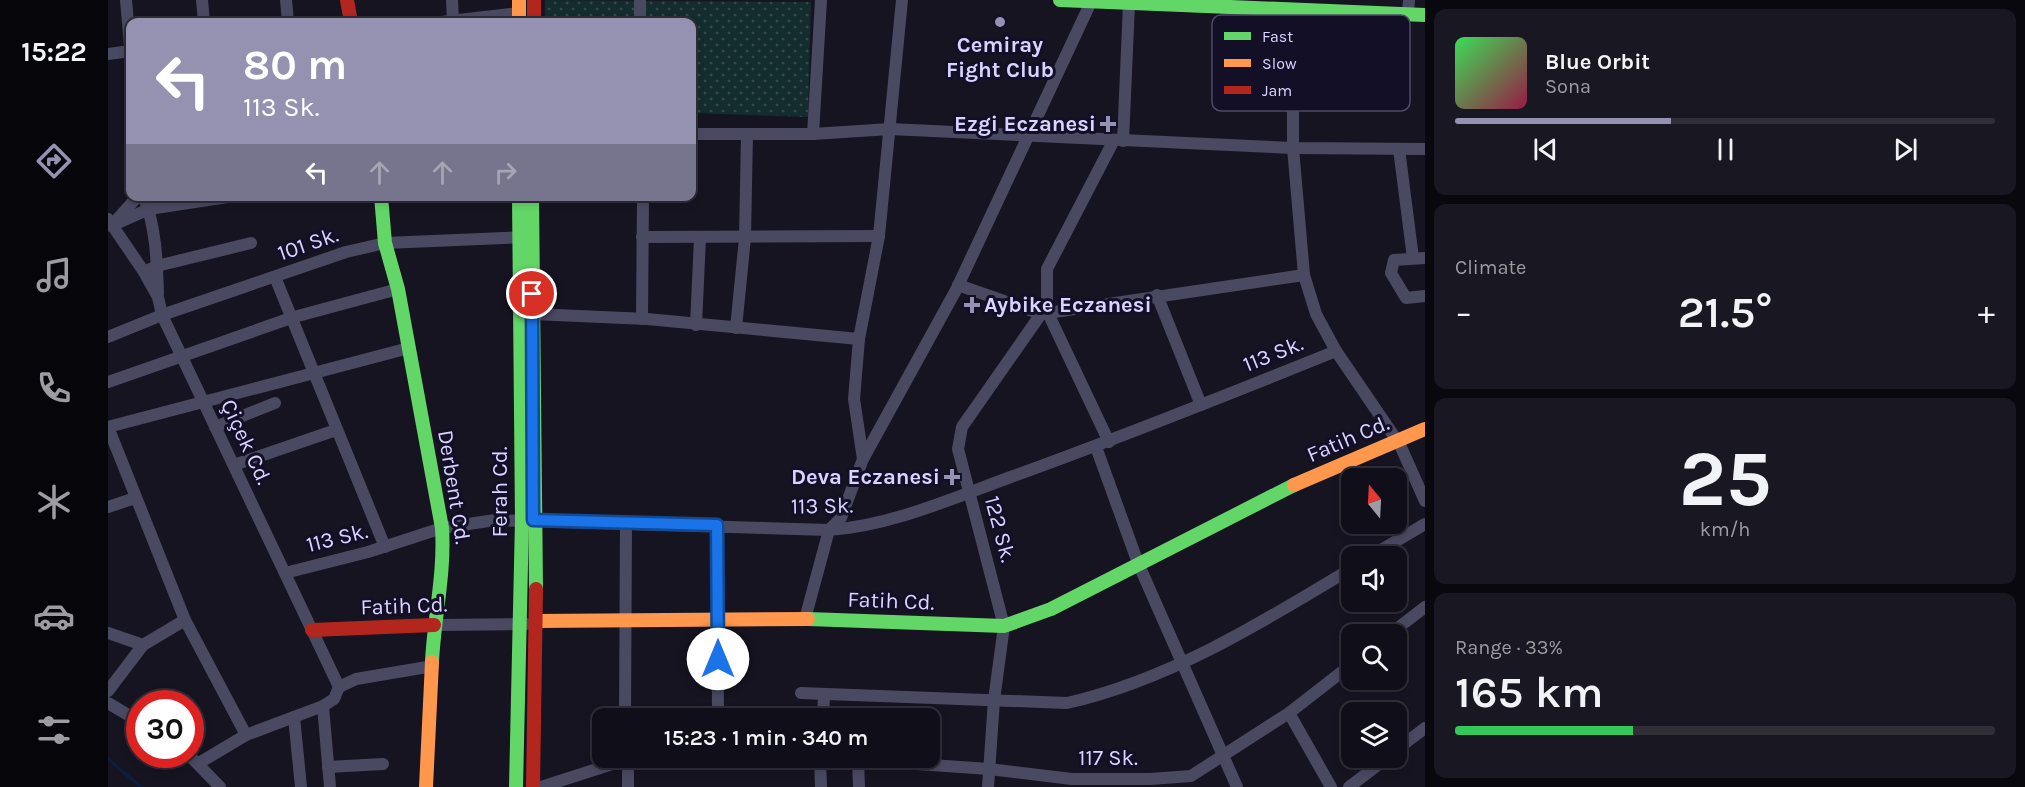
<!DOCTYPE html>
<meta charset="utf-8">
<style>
body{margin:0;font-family:Karla,sans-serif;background:#191822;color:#f1f3f6;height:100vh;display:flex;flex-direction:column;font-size:22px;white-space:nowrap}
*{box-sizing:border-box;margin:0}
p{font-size:20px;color:#9c9ca2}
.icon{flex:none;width:33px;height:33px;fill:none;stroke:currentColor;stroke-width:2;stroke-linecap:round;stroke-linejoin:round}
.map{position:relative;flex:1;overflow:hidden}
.drawer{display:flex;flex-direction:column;gap:9px;padding:9px;background:#09080e;width:600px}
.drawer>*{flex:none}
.top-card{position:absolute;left:18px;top:18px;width:570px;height:183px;border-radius:12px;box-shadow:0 3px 9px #0003,0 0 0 2px #302f38;background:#9591b1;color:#fff;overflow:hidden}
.needle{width:39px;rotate:342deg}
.controls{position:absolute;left:1233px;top:468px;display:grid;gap:12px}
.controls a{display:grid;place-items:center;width:66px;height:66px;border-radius:12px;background:#100f19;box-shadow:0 3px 9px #0003,0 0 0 2px #302f38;font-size:30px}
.speed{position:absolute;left:18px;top:690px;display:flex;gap:12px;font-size:30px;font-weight:700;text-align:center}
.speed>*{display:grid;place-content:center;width:78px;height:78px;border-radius:50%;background:#100f19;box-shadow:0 3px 9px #0003,0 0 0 2px #302f38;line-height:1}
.speed .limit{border:9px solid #d22;background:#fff;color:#111}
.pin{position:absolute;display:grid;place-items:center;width:51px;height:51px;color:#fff;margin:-26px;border:3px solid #fff;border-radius:50%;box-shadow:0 2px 6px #0007}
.me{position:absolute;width:66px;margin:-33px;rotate:0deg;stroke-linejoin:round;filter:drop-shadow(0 0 4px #0008)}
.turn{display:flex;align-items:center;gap:21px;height:126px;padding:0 18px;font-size:27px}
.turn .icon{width:78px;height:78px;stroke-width:2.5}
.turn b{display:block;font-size:42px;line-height:51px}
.lanes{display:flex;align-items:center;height:57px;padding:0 18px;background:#0003;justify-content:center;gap:30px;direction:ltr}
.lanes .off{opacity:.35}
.big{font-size:45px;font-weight:600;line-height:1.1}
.drawer .tile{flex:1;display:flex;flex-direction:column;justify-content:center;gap:9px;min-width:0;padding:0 21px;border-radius:12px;background:#191822}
.drawer .dial{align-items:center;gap:0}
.dial b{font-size:78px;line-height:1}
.song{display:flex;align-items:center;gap:18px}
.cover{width:72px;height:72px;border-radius:9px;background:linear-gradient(135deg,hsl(130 70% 55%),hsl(340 70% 35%))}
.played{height:6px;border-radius:3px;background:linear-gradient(90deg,#9591b1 40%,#302f38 40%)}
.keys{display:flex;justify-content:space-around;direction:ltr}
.heat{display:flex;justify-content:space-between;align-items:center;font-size:33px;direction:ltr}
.charge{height:9px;border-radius:4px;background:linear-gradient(90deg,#34c759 33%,#302f38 0)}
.trip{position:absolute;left:484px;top:708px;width:348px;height:60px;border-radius:12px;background:#100f19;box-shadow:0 3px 9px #0003,0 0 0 2px #302f38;font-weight:600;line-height:60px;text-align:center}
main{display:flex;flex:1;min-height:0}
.tabs{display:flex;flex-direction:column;width:108px;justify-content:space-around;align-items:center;background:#06060a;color:#9c9ca2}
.tabs .icon{width:42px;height:42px}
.tabs .selected{color:#9591b1}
.tabs b{font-size:27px;color:#f1f3f6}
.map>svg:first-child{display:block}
.grass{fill:url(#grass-dots)}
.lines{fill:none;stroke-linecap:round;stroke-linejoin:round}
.stream{stroke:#0b1e41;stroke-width:3}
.street{stroke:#4a4962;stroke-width:12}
.fast{stroke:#63d668;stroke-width:14}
.slow{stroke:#ff974d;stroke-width:14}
.jam{stroke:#b3261e;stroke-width:14}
.route-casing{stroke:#114b97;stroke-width:15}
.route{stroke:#1a73e8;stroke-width:10}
.poi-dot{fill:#9591b1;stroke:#130f26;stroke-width:2}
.labels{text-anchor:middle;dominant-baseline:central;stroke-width:6;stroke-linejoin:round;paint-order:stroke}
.poi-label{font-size:22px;font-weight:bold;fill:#d9d4ff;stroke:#130f26;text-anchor:end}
.street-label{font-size:22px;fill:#d9d4ff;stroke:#130f26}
.key{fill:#130f26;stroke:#4e4a67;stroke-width:1.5}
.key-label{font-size:16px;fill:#d9d4ff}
</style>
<main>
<nav class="tabs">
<b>15:22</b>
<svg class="icon selected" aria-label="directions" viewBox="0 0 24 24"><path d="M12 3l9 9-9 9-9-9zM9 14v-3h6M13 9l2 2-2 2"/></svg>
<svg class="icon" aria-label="music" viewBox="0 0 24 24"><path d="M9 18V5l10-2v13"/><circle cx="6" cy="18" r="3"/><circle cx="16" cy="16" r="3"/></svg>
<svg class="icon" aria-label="phone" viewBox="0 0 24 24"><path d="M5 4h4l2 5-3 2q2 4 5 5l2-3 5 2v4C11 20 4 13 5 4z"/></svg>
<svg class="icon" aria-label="climate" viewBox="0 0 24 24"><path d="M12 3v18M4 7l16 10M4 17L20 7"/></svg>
<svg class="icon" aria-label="car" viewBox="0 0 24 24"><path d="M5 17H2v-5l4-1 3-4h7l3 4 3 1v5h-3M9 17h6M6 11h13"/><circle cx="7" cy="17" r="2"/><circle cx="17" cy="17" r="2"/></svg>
<svg class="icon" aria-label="filters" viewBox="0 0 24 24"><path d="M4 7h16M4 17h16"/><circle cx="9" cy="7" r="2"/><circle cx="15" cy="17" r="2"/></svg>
</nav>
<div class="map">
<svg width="1317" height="787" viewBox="0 0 1317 787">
<defs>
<pattern id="grass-dots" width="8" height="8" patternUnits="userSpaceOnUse" patternTransform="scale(1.5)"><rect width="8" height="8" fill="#132c2d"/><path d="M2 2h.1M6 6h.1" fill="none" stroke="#354a4c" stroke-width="1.8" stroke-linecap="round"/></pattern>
</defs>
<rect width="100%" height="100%" fill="#161421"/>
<polygon class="grass" points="437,0 703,2 700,117 584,113 584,22 437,22"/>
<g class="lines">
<polyline class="stream" points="0,759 33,787"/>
<g class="street">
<polyline points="18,0 22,46"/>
<polyline points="94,0 96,22"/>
<polyline points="178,0 180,22"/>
<polyline points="344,0 345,21"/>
<polyline points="532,0 532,22"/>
<polyline points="1185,9 1185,148 1196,275 1208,314 1228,351 1292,445 1317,501"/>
<polyline points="1300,13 1301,0"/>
<polyline points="333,22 411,13"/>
<polyline points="0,54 22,51"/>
<polyline points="584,134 705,134 782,129 1185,148 1317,149"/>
<polyline points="705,134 713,0"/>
<polyline points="1015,141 1021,4"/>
<polyline points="1291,149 1305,258"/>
<path d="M35 196C48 225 49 262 50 293"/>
<polyline points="0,219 36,272 50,297 54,315 231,687"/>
<polyline points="6,223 30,196"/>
<polyline points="3,226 41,209 126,196"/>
<polyline points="534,237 771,236"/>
<polyline points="1317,258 1286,260 1283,273 1298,298 1317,296"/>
<polyline points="36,272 49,266 143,243"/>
<polyline points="167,277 277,547"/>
<polyline points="850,285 933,314"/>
<polyline points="1049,295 1093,405"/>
<polyline points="425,314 539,319 751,339"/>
<polyline points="534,319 535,196"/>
<polyline points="588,325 592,238"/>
<polyline points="628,328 637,238 639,134"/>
<polyline points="0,337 54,315 238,252 277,243 418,237"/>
<polyline points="0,382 186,317 290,289"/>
<polyline points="0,427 77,620 138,735"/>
<polyline points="0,427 301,348"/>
<polyline points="107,427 167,403"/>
<polyline points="1001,442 939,311 939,269 1006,140"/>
<polyline points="988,447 1030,563 1129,787"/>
<polyline points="755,459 746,399 751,339 771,236 794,0"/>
<polyline points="126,465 228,430"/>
<polyline points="0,507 27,498"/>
<polyline points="609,525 610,718"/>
<polyline points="1263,556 1317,524"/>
<path d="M177 573 260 552 334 528 387 520 721 530C782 526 843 499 900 478 1011 438 1119 395 1228 351"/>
<polyline points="697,619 721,530 733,518 755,459 848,290 983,2"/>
<polyline points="326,625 418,624"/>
<polyline points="0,633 35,645 77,620"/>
<polyline points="1282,634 1317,607"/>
<polyline points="0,691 35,645"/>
<path d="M693 693 959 703C1061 680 1155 622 1244 568"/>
<polyline points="0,703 32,722"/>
<polyline points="215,706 222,787"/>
<polyline points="1181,713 1223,787"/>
<polyline points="186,717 193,787"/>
<polyline points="517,718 518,522"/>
<polyline points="715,718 716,696"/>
<polyline points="1288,750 1317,728"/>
<polyline points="80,754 112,787"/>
<polyline points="520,758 520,787"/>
<polyline points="712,758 713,787"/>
<polyline points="722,758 881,769 964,779 1042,779 1083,776 1181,713 1244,664"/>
<polyline points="750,759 751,787"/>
<polyline points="91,763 138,735 215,706 226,699 231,687 248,679 325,666"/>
<polyline points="220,767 275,764"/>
<polyline points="433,787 520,759 540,758"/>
<polyline points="880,787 886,700 896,626 850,449 854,427 933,314 1196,275"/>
<polyline points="1241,787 1279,758"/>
</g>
<g class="fast">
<polyline points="952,0 1317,15"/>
<path d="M273 196 277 243 290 289 334 528C337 573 326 618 324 662"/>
<polyline points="424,196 428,589"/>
<polyline points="700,619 896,626 943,609 1186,485"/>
<polyline points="408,787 414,520 411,196"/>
</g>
<g class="slow">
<polyline points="411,0 411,22"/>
<polyline points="1186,485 1317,429"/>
<polyline points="428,621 700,619"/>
<polyline points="318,787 324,662"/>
</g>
<g class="jam">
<polyline points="239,0 243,22"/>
<polyline points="426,0 426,22"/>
<polyline points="204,630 326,625"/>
<polyline points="425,787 428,589"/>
</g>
</g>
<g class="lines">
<g class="route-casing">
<polyline id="route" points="424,294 425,520 609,525 610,659"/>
</g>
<use href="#route" class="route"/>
</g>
<g class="poi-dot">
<circle cx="892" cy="22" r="6"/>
<path d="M997 115h6v6h6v6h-6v6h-6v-6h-6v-6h6z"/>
<path d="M861 296h6v6h6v6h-6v6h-6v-6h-6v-6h6z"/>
<path d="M841 468h6v6h6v6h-6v6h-6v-6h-6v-6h6z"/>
</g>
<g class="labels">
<g class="poi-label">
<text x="892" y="45" text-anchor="middle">Cemiray<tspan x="892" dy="25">Fight Club</tspan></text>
<text x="988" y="124">Ezgi Eczanesi</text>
<text x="876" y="305" text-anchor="start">Aybike Eczanesi</text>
<text x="832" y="477">Deva Eczanesi</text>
</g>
<g class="street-label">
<text transform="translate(200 244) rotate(-19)">101 Sk.</text>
<text transform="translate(1165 354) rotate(-22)">113 Sk.</text>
<text transform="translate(1240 439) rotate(-23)">Fatih Cd.</text>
<text transform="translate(138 442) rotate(65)">Çiçek Cd.</text>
<text transform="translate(346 487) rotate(81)">Derbent Cd.</text>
<text transform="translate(392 492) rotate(-90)">Ferah Cd.</text>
<text transform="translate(714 506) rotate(-1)">113 Sk.</text>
<text transform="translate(892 529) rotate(75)">122 Sk.</text>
<text transform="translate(229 538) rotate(-14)">113 Sk.</text>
<text transform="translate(783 601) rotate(2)">Fatih Cd.</text>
<text transform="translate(296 606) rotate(-2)">Fatih Cd.</text>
<text x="1000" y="758">117 Sk.</text>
</g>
</g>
<rect x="1104" y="15" width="198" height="96" rx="9" class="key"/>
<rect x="1116" y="32" width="27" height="8" fill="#63d668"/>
<rect x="1116" y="59" width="27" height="8" fill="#ff974d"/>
<rect x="1116" y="86" width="27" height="8" fill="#b3261e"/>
<g class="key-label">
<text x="1154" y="42">Fast</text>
<text x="1154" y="69">Slow</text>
<text x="1154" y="96">Jam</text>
</g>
</svg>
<div class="controls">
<a><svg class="needle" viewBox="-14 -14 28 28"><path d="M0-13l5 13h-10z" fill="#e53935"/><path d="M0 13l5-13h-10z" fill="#9c9ca2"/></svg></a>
<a><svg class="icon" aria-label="sound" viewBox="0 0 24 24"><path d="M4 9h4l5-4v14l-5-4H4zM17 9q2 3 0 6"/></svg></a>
<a><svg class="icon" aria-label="search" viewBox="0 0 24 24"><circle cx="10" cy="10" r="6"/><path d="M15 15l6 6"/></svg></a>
<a><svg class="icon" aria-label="layers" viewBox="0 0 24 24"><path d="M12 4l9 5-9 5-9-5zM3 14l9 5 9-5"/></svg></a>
</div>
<div class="speed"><div class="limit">30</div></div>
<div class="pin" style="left:424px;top:294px;background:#d93025"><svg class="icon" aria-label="arrive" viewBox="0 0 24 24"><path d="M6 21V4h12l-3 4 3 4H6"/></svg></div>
<svg class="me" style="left:610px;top:659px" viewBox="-20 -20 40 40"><circle r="19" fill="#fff"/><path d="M0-13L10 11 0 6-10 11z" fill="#1a73e8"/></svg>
<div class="trip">15:23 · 1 min · 340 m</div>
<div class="top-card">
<div class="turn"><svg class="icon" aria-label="left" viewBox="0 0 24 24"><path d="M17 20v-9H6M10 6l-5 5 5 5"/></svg><div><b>80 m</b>113 Sk.</div></div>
<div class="lanes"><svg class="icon" aria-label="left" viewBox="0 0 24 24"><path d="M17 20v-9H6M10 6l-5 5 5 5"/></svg><svg class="icon off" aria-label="ahead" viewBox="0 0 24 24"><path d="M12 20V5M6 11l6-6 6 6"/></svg><svg class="icon off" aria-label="ahead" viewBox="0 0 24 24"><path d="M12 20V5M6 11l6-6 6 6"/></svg><svg class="icon off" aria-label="right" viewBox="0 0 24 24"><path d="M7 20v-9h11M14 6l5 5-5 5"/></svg></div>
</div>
</div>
<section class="drawer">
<div class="tile">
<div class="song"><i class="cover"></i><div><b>Blue Orbit</b><p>Sona</p></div></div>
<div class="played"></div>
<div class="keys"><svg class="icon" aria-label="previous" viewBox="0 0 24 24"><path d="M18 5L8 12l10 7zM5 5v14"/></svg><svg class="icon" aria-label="pause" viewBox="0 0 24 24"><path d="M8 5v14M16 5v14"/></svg><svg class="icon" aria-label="next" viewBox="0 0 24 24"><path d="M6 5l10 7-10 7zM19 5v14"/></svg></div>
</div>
<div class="tile"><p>Climate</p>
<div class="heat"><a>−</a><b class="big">21.5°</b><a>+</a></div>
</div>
<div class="tile dial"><b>25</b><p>km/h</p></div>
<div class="tile"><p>Range · 33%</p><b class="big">165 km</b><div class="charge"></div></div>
</section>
</main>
